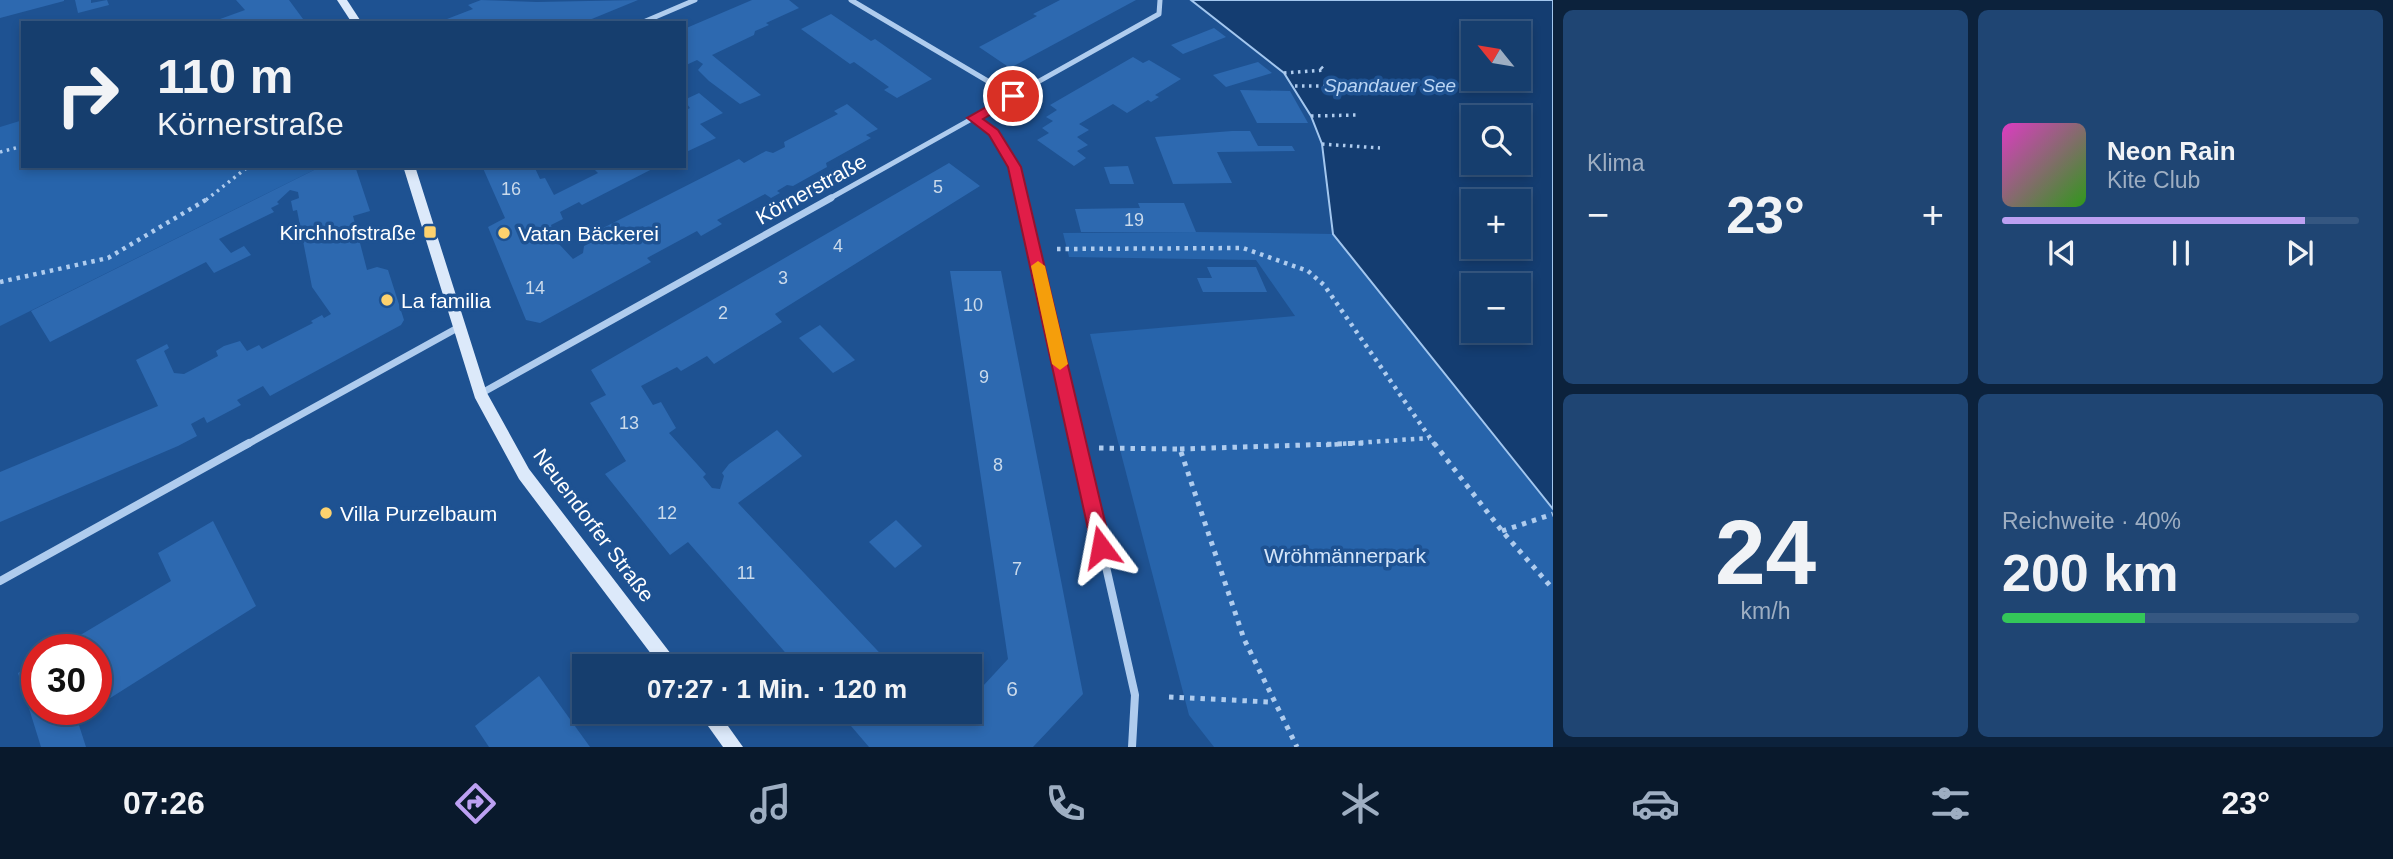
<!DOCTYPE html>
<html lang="de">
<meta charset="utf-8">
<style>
body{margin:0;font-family:Arial,sans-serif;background:#1f4573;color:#f1f3f6;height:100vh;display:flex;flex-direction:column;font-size:26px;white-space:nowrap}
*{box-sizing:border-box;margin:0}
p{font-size:23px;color:#9eaec2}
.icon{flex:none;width:38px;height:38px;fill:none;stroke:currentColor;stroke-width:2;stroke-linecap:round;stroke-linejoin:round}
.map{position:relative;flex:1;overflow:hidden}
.side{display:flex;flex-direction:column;gap:10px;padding:10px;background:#0c223c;width:840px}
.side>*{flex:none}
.top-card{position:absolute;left:21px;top:21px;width:665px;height:147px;border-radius:0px;box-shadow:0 4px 10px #0003,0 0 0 2px #355781;background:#163e6e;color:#f1f3f6;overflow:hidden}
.needle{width:46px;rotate:300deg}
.tools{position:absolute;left:1461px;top:21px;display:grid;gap:14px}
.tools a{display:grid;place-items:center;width:70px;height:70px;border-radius:0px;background:#163e6e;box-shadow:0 4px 10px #0003,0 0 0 2px #355781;font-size:35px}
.speed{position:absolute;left:21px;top:634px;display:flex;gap:14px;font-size:35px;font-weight:700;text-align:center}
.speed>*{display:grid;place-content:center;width:91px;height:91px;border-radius:50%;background:#163e6e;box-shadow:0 4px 10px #0003,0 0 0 2px #355781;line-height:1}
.speed .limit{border:10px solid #d22;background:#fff;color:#111}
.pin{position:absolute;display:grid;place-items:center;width:60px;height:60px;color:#fff;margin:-30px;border:4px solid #fff;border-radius:50%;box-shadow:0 2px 7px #0007}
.me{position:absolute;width:77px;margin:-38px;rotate:347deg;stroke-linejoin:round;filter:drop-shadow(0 0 5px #0008)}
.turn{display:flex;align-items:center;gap:24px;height:147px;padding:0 21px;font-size:32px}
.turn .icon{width:91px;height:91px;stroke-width:2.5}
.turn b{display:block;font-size:49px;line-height:60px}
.big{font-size:52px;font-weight:700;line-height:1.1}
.side .widget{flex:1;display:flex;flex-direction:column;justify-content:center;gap:10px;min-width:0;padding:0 24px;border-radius:10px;background:#1f4573}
.side .dial{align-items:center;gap:0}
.dial b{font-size:91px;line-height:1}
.song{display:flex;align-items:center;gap:21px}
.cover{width:84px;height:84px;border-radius:10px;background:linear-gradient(135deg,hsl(310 70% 55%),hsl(110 70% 35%))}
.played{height:7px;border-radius:4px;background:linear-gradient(90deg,#bca0f2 85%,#355781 85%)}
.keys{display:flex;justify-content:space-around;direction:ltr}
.heat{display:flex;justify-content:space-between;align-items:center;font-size:38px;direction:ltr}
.charge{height:10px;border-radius:5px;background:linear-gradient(90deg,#34c759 40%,#355781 0)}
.side .tiles{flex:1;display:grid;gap:10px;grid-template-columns:repeat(2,1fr)}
.trip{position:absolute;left:572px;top:654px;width:410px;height:70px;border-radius:0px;background:#163e6e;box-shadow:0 4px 10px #0003,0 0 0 2px #355781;font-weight:700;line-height:70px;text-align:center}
.tab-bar{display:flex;height:112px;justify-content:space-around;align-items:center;background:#09192c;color:#9eaec2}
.tab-bar .icon{width:49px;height:49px}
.tab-bar .current{color:#bca0f2}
.tab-bar b{font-size:32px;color:#f1f3f6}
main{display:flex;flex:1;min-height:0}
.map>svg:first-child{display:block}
.green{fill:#2764ab}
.water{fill:#143d71;stroke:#a3c7ef;stroke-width:2;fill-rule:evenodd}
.building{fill:#2d69b0}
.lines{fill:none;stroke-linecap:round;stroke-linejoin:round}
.path-far2{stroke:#afccee;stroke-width:3.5;stroke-dasharray:2.5 4.5;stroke-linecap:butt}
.path-far1{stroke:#afccee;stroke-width:4.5;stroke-dasharray:3.5 5;stroke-linecap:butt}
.path{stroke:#afccee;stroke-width:5;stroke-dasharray:4.5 6;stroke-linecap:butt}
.minor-far2{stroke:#afccee;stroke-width:5}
.minor-far1{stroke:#afccee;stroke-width:7}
.minor{stroke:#afccee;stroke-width:8}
.secondary{fill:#dce9fa;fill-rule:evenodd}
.route{fill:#e11d48;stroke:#92132f;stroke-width:2}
.slow{fill:#f59e0b}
.poi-dot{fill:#fdd26e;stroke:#1e5292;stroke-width:2.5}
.labels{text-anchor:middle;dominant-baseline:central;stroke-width:7;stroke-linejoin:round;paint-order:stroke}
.number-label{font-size:18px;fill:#cadaeb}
.far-water-label{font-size:19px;font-style:italic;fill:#bbd6f5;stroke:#1e5292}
.street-label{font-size:21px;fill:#fff;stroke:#1e5292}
.poi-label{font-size:21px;fill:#fff;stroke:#1e5292;text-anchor:start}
.park-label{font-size:21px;fill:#d5e6fa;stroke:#1e5292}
.near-number-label{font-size:21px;fill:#cadaeb}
</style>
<main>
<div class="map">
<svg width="1553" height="747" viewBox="0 0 1553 747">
<rect width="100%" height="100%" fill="#1e5292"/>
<g class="green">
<polygon points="23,120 23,166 322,166 0,326 0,127"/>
<polygon points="1196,232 1333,234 1553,509 1553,747 1214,747 1189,715 1090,334 1295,316 1256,260 1069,257 1063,233"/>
</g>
<path class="water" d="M1191 0H1553V509L1333 234 1322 144 1311 116 1284 73ZM1474 33H1519V79H1474ZM1474 117H1519V163H1474ZM1474 201H1519V247H1474ZM1474 285H1519V331H1474Z"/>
<g class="building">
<polygon points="0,0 64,0 64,1 0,18"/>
<polygon points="75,0 91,0 91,3 107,0 109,5 78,13"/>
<polygon points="236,0 289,0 306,23 209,23 245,10"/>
<polygon points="481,0 537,2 638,0 582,23 450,23 447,19 473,9 468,5"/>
<polygon points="752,0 789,0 799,8 766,23 769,25 755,31 754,35 712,55 761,95 740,104 709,81 698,70 703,64 697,60 684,66 684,29"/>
<polygon points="1060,0 1136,0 1010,68 979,47 1037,16 1033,14"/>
<polygon points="831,14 871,41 875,39 932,79 897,98 884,90 889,87 854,62 850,64 801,29"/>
<polygon points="1214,28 1226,37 1183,54 1171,45"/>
<polygon points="1133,57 1143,63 1149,60 1181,79 1155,95 1159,97 1151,102 1148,100 1127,113 1113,104 1079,124 1089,130 1077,137 1088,145 1077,151 1086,158 1074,166 1037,140 1049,133 1042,128 1053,121 1046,117 1057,110 1050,105"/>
<polygon points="1258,62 1272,73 1226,87 1213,75"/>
<polygon points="1240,90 1290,91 1308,123 1257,123"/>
<polygon points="699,93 723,113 700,124 716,138 684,153 684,111 690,108 684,100"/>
<polygon points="847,104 878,129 866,135 871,138 826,163 827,167 793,186 787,185 777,191 780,193 771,198 765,194 717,220 722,224 701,236 697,231 647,258 651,262 540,323 526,320 488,227 505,218 482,166 534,166 540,179 545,178 554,195 598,173 591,166 658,166 582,205 579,202 560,212 563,219 551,225 553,231 560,234 559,244 573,259 583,253 584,246 608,234 603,228 739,159 744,163 766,151 773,153 785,147 784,142 838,114 834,111"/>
<polygon points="1232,131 1250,131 1258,146 1292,146 1295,151 1217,152 1232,183 1173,184 1155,137"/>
<polygon points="949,163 980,186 775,314 782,322 714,364 707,356 681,371 677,367 641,386 653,405 661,402 676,428 669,433 706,474 703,477 712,488 720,489 724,476 722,473 729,464 777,430 802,456 738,503 893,667 798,667 688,542 670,555 605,474 626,461 590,403 606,395 591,370"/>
<polygon points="322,166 355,166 370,211 353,216 367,270 377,267 388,270 404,320 401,325 270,396 263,386 237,400 241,405 207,423 204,417 191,424 197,436 178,446 0,522 0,472 158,406 136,360 167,344 169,348 164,351 174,373 184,374 218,356 216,351 224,346 240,341 247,351 259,345 262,349 313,323 311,321 322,315 324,318 331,314 312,287 297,210 293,211 291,201 299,198 298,192 290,190 277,202 279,204 271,208 274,212 219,239 231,253 244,246 251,255 214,273 206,262 50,342 31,311"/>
<polygon points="1128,166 1134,184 1110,184 1104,167"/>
<polygon points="1138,203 1184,203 1196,232 1081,232 1075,209 1140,208"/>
<polygon points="1207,267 1256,267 1267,292 1203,292 1197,278 1212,278"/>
<polygon points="950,271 1001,271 1083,694 1033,747 869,747 839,712 937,712 947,723 957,712 970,712 970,700 1008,659"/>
<polygon points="820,325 855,360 833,373 799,338"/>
<polygon points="896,520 922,546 895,568 869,542"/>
<polygon points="213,521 256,606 96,707 96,649 57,649 171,581 158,553"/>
<polygon points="37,661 37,709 93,709 77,719 86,747 41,747 18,673"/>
<polygon points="539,676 590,747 489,747 475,726"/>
</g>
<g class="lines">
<g class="path-far2">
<polyline points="1284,73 1324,70 1320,66"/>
<polyline points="1295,86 1339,86"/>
<polyline points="1311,116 1358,115"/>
<polyline points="1322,144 1380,148"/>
<polyline points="0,152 23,146"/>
<polyline points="206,200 249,166"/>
</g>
<g class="path-far1">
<polyline points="1057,249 1243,248 1308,271 1324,285 1435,445"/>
<polyline points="0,282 108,258 209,198"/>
<polyline points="1326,445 1429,438"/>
</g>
<g class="path">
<polyline points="1434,443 1502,531 1553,589"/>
<polyline points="1099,448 1180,449 1244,639 1297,747"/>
<polyline points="1180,449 1367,443"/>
<polyline points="1502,531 1553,514"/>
<polyline points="1169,697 1270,702"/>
</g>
<g class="minor-far2">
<polyline points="851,0 1013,96"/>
<polyline points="641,23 695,0"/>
<path d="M974 118C1003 139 1015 165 1022 200"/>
<polyline points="827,200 1159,14 1160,0"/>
</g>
<g class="minor-far1">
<polyline points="1022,198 1078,445"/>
<polyline points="480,394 831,198"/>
<polyline points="246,445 461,326"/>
</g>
<g class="minor">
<polyline points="1078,443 1135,695 1132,747"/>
<polyline points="0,581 249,443"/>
</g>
<g class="secondary">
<polygon points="337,0 347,0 362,23 352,23"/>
<polygon points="403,166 415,166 487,393 529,469 681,667 661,667 519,479 475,398"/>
<polygon points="698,712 718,712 743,747 723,747"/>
</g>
</g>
<polygon class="route" points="1013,92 1020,96 1018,98 983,119 998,130 1021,167 1111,547 1108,553 1101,556 1095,553 1092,547 1008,167 989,135 967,118"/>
<polygon class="slow" points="1038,261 1045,266 1068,364 1060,370 1052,364 1031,266"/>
<g class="poi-dot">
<rect x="423" y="225" width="14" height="14" rx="3.5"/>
<circle cx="504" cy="233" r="7"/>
<circle cx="387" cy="300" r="7"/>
<circle cx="326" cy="513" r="7"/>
</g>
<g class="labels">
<g class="number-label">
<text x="938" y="187">5</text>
<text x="511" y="189">16</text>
<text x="1134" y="220">19</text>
<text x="838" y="246">4</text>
<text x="783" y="278">3</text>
<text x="535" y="288">14</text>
<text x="973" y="305">10</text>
<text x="723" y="313">2</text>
<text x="984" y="377">9</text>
<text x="629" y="423">13</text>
<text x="998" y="465">8</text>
<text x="667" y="513">12</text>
<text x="1017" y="569">7</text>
<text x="746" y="573">11</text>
</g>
<g class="far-water-label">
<text x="1390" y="85">Spandauer See</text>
</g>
<g class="street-label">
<text transform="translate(811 189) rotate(-29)">Körnerstraße</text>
<text transform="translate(594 525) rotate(53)">Neuendorfer Straße</text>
</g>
<g class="poi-label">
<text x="416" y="232" text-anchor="end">Kirchhofstraße</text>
<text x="518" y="233">Vatan Bäckerei</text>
<text x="401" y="300">La familia</text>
<text x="340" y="513">Villa Purzelbaum</text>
</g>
<g class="park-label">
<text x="1345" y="555">Wröhmännerpark</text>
</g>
<g class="near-number-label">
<text x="1012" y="688">6</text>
</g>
</g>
</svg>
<div class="tools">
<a><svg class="needle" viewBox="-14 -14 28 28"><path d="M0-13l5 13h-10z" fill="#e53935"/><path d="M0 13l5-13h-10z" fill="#9eaec2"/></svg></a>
<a><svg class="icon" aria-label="search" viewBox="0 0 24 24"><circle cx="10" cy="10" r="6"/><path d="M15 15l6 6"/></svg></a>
<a>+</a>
<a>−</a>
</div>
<div class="speed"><div class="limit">30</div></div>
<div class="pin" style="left:1013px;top:96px;background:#d93025"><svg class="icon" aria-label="arrive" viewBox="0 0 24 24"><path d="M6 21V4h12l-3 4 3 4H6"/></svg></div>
<svg class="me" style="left:1101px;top:547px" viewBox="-20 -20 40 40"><path d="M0-17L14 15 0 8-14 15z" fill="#e11d48" stroke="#fff" stroke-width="4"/></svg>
<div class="trip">07:27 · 1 Min. · 120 m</div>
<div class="top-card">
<div class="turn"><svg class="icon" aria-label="right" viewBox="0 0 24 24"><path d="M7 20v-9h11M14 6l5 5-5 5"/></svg><div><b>110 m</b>Körnerstraße</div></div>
</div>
</div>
<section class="side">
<div class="tiles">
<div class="widget"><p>Klima</p>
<div class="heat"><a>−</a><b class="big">23°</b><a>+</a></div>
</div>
<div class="widget">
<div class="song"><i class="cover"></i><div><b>Neon Rain</b><p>Kite Club</p></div></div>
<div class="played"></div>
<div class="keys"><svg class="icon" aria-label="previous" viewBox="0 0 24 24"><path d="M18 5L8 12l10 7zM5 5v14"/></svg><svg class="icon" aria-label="pause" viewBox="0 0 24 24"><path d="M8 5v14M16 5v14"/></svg><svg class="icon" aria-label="next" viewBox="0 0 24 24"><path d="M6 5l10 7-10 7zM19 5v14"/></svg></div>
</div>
<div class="widget dial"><b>24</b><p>km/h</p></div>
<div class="widget"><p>Reichweite · 40%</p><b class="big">200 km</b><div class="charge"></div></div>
</div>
</section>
</main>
<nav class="tab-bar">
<b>07:26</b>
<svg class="icon current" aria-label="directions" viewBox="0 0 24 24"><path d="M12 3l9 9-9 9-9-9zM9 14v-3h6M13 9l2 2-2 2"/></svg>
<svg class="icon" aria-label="music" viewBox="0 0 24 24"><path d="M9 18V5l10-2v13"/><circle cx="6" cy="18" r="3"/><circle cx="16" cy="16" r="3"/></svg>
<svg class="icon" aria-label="phone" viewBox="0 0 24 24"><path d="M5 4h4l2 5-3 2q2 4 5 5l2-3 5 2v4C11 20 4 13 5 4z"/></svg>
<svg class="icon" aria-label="climate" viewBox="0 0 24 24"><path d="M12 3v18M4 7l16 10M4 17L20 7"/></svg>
<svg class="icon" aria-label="car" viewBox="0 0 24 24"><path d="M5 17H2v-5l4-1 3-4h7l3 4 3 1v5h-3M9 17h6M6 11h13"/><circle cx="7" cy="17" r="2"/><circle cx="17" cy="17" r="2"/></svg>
<svg class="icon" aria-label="filters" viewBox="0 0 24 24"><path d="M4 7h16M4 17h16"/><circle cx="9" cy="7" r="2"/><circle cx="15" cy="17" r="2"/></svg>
<b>23°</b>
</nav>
